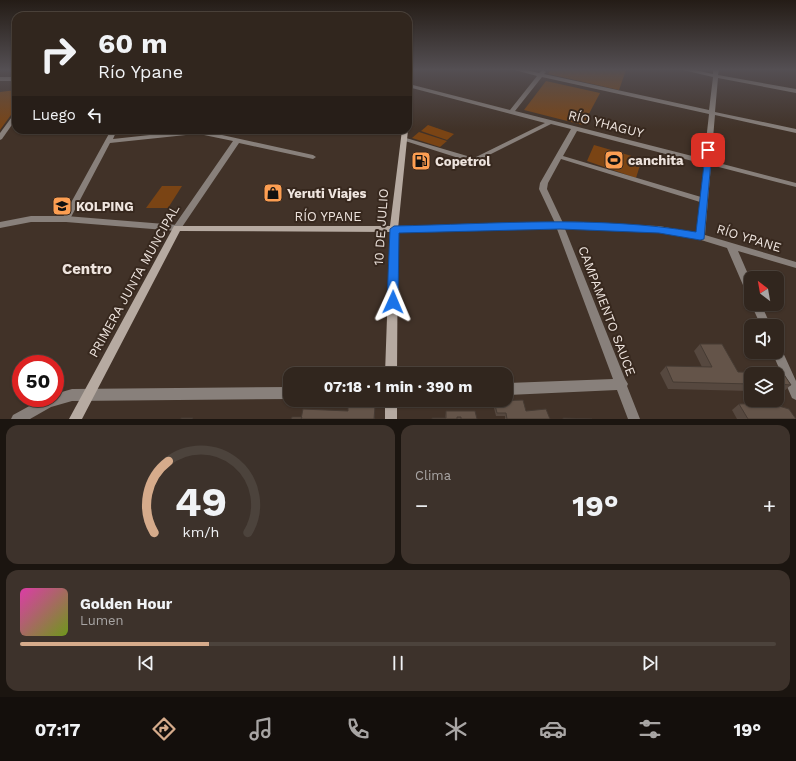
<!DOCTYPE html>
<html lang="es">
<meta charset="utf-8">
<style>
body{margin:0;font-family:"Work Sans",sans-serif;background:#3d322b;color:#f1f3f6;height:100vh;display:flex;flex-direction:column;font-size:15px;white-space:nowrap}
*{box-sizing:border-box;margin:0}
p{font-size:13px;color:#a8a5a4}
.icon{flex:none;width:22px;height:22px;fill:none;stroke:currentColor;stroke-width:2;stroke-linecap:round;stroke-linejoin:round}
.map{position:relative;height:419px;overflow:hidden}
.details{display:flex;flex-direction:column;gap:6px;padding:6px;background:#1b1510;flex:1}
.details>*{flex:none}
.banner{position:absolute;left:12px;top:12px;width:400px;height:122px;border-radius:12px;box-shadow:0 1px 3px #0004,0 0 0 1px #4c433c;background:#31261e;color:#f1f3f6;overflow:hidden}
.needle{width:26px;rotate:329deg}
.fabs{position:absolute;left:744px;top:271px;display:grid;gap:8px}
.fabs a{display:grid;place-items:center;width:40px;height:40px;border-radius:8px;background:#31261e;box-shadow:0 1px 3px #0004,0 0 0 1px #4c433c;font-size:20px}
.speed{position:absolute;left:12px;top:355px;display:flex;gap:8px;font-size:20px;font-weight:700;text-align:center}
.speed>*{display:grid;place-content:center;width:52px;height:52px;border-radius:50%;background:#31261e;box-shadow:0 1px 3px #0004,0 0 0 1px #4c433c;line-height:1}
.speed .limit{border:6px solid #d22;background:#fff;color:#111}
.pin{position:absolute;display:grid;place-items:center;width:34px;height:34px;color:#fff;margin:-17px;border-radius:8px;box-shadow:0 2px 6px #0006}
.me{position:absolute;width:44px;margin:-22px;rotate:1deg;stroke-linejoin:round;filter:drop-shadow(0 0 3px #0008)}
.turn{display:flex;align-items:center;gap:14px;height:84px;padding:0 20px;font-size:18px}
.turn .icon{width:52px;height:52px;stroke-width:2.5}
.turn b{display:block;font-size:28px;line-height:34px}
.then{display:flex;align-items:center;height:38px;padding:0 20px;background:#0003;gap:8px;font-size:15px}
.big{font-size:30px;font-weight:700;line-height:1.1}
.details .tile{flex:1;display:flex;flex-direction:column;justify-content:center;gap:6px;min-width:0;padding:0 14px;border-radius:12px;background:#3d322b}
.details .dial{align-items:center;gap:0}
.dial svg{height:104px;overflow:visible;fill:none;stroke:#4c433c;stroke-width:7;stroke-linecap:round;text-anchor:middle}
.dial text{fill:#f1f3f6;stroke:none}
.song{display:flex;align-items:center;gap:12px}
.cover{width:48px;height:48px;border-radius:6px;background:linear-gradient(135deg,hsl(320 70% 55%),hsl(80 70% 35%))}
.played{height:4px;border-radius:2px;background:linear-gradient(90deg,#d6ab8b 25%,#4c433c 25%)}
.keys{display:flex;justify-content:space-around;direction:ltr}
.heat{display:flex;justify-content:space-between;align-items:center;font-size:22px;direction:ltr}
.details .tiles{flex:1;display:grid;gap:6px;grid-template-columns:1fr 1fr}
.tile:last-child{grid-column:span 2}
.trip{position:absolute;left:283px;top:367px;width:230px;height:40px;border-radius:12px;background:#31261e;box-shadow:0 1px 3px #0004,0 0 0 1px #4c433c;font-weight:700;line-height:40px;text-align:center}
.tab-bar{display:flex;height:64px;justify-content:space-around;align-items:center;background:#140f0c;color:#a8a5a4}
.tab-bar .icon{width:28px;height:28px}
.tab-bar .active{color:#d6ab8b}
.tab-bar b{font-size:18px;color:#f1f3f6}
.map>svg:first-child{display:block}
.green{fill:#7a4414}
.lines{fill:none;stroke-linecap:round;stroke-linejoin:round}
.minor{fill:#88807b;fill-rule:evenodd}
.tertiary{fill:#88807b;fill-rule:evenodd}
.secondary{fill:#b6aaa1;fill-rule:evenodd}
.wall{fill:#56483f}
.shaded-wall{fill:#463b33}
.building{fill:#645449;stroke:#463b33}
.route{fill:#1a73e8;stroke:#114b97}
.labels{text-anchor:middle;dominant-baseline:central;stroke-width:4;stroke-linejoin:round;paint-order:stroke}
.street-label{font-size:13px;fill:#eee4de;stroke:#37281e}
.poi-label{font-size:13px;font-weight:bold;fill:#eee4de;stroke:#37281e;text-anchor:start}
.quarter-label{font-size:15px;font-weight:bold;fill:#eee4de;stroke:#37281e}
</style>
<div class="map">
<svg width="796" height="419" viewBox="0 0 796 419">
<rect width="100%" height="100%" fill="#413228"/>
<g class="green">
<polygon points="551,70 626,70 619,90 548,74"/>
<polygon points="546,81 600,93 583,125 524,110"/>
<polygon points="16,90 16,108 0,130 0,92"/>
<polygon points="428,125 454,134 447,140 421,131"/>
<polygon points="419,132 447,141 440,147 412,138"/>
<polygon points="594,145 642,159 636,178 587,161"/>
<polygon points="162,186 182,186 168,208 146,208"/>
</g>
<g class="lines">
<g class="minor">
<path d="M515 70H526L539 73 543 70 546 72 544 74 709 110 713 77 683 70H695L713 74V70H719L718 75 796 89V93L718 78 715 112 796 129V133L715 115 711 161 796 183V187L711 165 705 235 796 262V268L738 251 751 281V296L748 295 746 292 727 248 701 240 659 232 565 229 625 379 628 384 627 386 640 419H628L617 390 506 395V383L613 379 557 229 394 232 390 229 394 226 555 223 539 189 540 183 571 129 551 124 475 162 468 161 402 140 401 139 404 137 406 138 474 158 545 123 408 87 409 84 510 110 537 76ZM542 77 709 114 704 159 515 111ZM577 131 704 164 701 197 563 156ZM561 159 700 202 697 233 659 226 563 223 547 189 548 183Z"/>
<rect x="0" y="77" width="16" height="4"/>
<polygon points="16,113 16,119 2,139 0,140 0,133 14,114"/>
<polygon points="111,130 117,130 113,139 186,131 204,131 313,155 316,157 313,159 239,143 180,230 174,230 173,228 174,226 233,141 204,135 186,135 110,143 70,219 66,222 63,221 62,219"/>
<polygon points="751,304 761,304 771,326 761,326"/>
<polygon points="777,346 781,348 796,381 796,400 792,398 772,352 777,352"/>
<polygon points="290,387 290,399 72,401 51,407 30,419 11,419 13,415 44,398 55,398 55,394 72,389"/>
</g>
<polygon class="tertiary" points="31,216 66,216 177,225 181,228 177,231 66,222 31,222 0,228 0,222"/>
<g class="secondary">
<polygon points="408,70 413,70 411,97 408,99"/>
<polygon points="402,130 408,130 398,229 397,374 385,374 390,232 180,231 82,419 69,419 174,226 390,226"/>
<rect x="385" y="400" width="12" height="19"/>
</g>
</g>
<g class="wall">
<polygon points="700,344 722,344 738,372 783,373 791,385 783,392 777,392 777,374 751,374 751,391 668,389 660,373 666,366 702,367 694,351"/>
<polygon points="494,401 526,411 550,419 505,419 505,416 496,416 493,404"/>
<polygon points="739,404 779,406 796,419 737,419 732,410"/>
<polygon points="446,411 477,419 432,419 445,418"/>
</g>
<polygon class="shaded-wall" points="375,407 375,419 374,419"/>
<g class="building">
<polygon points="700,344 722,344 738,372 783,373 791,385 777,384 777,374 751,374 751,384 673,382 666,366 712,367"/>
<polygon points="523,400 526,411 546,409 550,419 507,419 506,413 497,413 494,401"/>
<polygon points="765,403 776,403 779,406 789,409 796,419 748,419 739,404"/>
<polygon points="348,406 375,407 374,419 301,419 303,409 348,411"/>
<polygon points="446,411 475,411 477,419 461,419 461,417 457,417 457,419 432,419 432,418 446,418"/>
<polygon points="292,417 302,417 301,419 291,419"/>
<polygon points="181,418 193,418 192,419 181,419"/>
<polygon points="563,418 592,419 563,419"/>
</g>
<linearGradient id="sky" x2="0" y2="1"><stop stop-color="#241c16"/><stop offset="0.54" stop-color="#544f53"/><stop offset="1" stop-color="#544f53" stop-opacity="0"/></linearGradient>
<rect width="796" height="129" fill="url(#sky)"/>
<path class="route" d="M706 148 712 150 704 239 700 240 659 233 560 229 399 233 398 302 397 305H389L387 302 390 229 394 226C494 224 597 215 696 232Z"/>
<defs>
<g id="stadium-square" transform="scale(1)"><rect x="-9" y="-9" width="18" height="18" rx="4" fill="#fc9e52" stroke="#37281e"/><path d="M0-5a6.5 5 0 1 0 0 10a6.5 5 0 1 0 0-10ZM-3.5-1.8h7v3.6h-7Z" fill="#111"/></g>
<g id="fuel-square" transform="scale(1)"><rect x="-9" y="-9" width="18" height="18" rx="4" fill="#fc9e52" stroke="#37281e"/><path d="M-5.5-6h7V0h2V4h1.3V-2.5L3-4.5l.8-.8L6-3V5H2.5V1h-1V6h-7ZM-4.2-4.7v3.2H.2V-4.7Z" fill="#111"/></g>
<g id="shop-square" transform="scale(1)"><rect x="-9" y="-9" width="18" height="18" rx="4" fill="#fc9e52" stroke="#37281e"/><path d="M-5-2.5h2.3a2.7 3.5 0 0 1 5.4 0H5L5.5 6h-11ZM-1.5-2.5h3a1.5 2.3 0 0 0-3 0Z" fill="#111"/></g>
<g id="school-square" transform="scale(1)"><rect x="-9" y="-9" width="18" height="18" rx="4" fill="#fc9e52" stroke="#37281e"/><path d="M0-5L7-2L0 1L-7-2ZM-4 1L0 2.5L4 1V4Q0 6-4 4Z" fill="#111"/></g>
</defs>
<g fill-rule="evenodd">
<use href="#stadium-square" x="614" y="160"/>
<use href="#fuel-square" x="421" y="161"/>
<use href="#shop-square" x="273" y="193"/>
<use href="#school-square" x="62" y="206"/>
</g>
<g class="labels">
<g class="street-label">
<text transform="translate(606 124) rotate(14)">RÍO YHAGUY</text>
<text x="328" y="216">RÍO YPANE</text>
<text transform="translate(381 227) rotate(-86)">10 DE JULIO</text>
<text transform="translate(749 238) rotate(17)">RÍO YPANE</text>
<text transform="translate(134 281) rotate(-61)">PRIMERA JUNTA MUNCIPAL</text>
<text transform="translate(607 311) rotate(69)">CAMPAMENTO SAUCE</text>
</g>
<g class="poi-label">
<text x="628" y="160">canchita</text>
<text x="435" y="161">Copetrol</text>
<text x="287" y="193">Yeruti Viajes</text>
<text x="76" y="206">KOLPING</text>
</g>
<g class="quarter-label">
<text x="87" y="269">Centro</text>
</g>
</g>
</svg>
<div class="fabs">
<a><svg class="needle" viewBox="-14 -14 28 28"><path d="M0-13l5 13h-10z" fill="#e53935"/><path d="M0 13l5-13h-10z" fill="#a8a5a4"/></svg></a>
<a><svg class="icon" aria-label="sound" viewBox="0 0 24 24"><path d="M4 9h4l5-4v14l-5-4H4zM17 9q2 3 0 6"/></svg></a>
<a><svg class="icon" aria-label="layers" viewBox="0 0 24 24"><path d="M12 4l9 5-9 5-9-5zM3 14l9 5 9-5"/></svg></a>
</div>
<div class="speed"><div class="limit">50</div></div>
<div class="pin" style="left:708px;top:150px;background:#d93025"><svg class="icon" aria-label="arrive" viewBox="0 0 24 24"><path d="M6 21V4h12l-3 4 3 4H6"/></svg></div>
<svg class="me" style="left:393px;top:302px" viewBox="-20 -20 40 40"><path d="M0-17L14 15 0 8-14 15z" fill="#1a73e8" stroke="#fff" stroke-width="4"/></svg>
<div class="trip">07:18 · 1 min · 390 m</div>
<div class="banner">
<div class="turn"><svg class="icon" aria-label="right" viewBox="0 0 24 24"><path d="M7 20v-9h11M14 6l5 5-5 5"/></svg><div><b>60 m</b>Río Ypane</div></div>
<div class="then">Luego<svg class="icon" aria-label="left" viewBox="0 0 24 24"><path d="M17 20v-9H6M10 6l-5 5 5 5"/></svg></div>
</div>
</div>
<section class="details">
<div class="tiles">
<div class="tile dial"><svg viewBox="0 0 100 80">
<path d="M14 69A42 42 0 1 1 86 69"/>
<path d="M14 69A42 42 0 0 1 25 14" stroke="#d6ab8b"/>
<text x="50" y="56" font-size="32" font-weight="700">49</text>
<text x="50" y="72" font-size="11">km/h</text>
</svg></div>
<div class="tile"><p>Clima</p>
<div class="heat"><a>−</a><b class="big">19°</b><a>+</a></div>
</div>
<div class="tile">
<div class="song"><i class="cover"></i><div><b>Golden Hour</b><p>Lumen</p></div></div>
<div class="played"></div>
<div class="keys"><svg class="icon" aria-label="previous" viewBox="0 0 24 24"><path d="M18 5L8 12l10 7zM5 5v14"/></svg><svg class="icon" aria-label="pause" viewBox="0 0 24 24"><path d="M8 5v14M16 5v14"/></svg><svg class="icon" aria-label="next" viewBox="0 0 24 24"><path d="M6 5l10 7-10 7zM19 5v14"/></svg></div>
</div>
</div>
</section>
<nav class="tab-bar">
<b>07:17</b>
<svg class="icon active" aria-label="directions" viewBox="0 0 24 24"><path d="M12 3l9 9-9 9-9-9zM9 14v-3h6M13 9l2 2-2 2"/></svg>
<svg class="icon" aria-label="music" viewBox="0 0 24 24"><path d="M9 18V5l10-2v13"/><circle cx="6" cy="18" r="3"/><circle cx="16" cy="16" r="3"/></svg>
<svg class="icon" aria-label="phone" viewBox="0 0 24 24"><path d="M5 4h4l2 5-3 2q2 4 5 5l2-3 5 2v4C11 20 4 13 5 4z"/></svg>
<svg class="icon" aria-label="climate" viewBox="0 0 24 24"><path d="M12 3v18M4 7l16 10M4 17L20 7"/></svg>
<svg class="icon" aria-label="car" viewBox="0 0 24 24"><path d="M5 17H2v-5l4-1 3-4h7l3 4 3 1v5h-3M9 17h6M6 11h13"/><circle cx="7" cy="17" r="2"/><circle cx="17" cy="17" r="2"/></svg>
<svg class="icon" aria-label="filters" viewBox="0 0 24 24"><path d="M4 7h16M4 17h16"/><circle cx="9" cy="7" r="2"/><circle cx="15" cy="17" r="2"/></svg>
<b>19°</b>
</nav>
